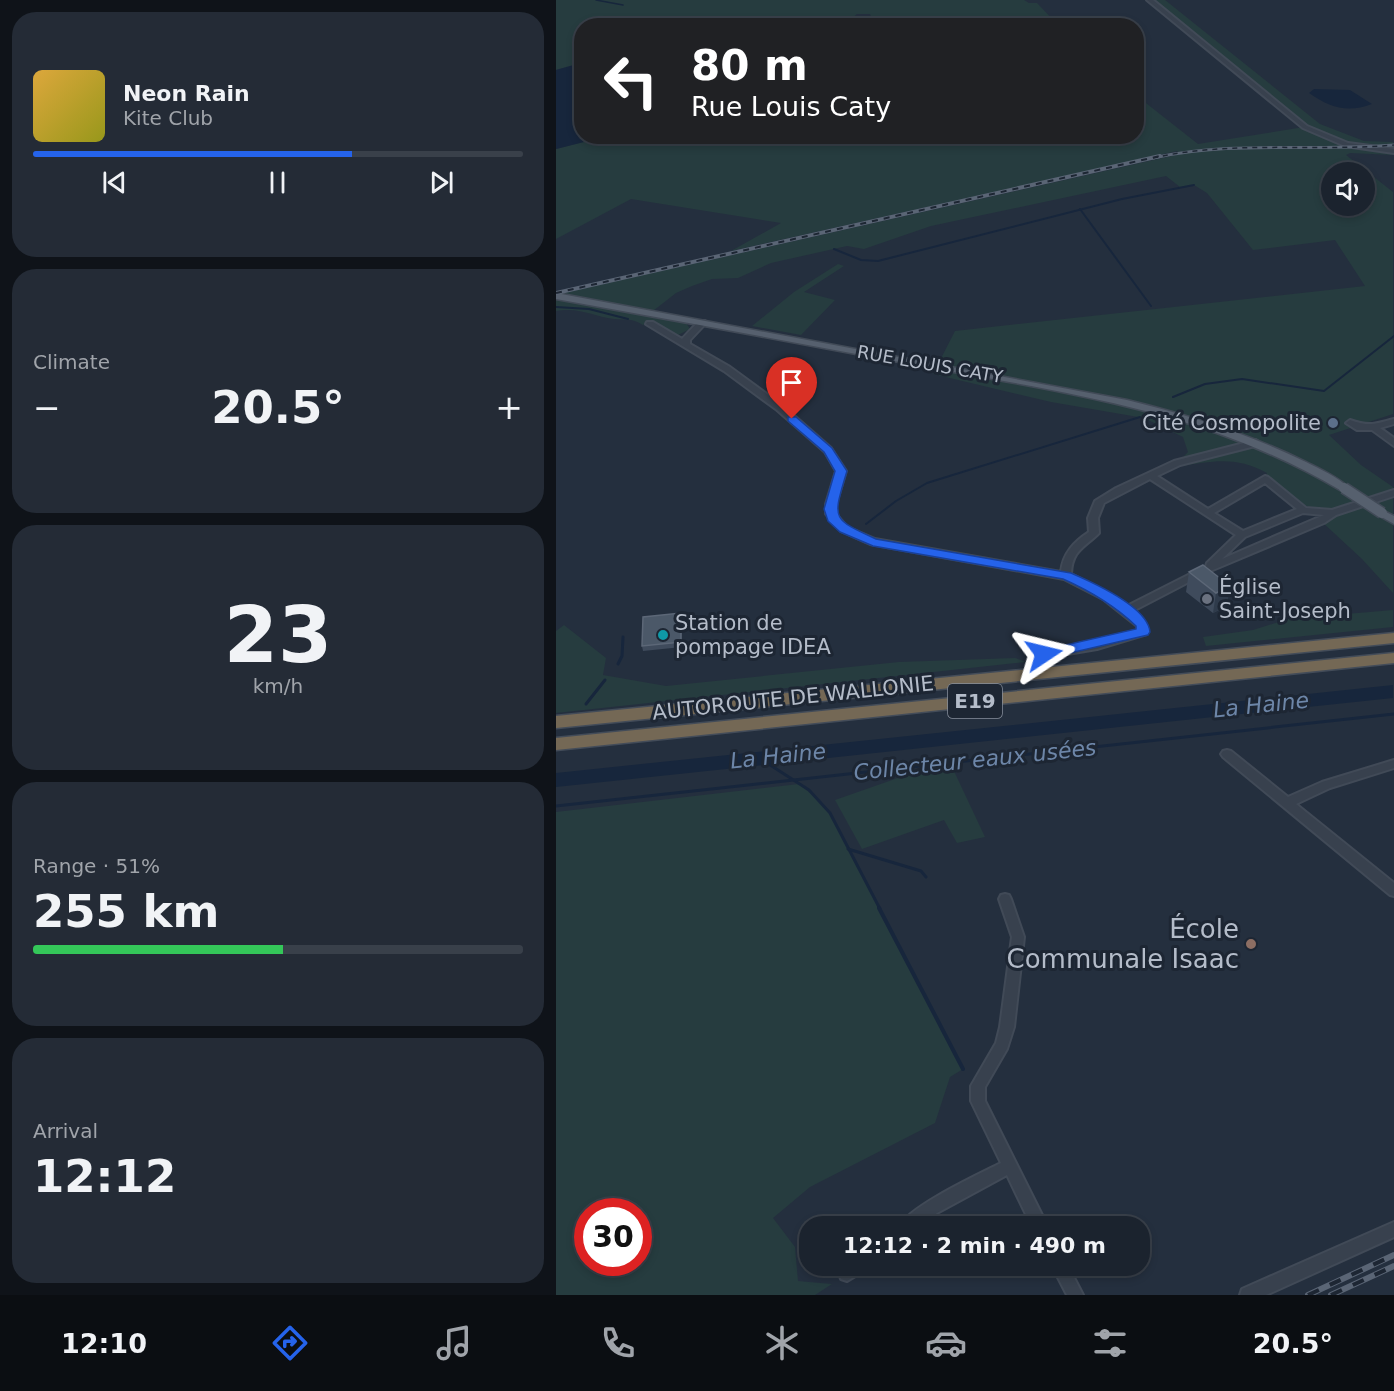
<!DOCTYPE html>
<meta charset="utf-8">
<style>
body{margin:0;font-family:"DejaVu Sans",sans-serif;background:#242b36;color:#f1f3f6;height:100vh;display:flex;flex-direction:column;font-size:22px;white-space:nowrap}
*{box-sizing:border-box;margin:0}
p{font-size:20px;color:#a0a4aa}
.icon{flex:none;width:33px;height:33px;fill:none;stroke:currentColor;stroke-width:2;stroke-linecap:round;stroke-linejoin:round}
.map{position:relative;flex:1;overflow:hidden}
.sheet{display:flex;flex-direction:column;gap:12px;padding:12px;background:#0f1319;width:556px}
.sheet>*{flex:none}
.hud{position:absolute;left:18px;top:18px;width:570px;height:126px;border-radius:24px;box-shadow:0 3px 9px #0003,0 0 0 2px #39404a;background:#202124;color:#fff;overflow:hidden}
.fabs{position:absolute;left:765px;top:162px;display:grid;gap:12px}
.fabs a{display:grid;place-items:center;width:54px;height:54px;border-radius:50%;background:#1b232e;box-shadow:0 3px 9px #0003,0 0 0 2px #39404a;font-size:30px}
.speed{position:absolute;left:18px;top:1198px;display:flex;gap:12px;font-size:30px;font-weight:700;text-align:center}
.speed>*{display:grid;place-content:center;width:78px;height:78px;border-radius:50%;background:#1b232e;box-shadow:0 3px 9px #0003,0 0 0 2px #39404a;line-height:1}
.speed .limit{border:9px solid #d22;background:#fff;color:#111}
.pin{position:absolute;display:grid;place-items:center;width:51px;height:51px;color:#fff;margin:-62px -26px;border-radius:50% 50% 50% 0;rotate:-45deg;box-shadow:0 0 6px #0007}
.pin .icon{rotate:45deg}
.me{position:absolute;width:66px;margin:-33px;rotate:80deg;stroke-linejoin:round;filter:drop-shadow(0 0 4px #0008)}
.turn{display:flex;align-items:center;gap:21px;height:126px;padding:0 18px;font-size:27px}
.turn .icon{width:78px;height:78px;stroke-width:2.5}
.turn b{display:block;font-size:42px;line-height:51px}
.big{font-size:45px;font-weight:700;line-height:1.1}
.sheet .tile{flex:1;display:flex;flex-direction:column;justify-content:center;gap:9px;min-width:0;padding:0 21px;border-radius:24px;background:#242b36}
.sheet .dial{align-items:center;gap:0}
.dial b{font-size:78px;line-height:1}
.song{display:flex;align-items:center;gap:18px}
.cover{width:72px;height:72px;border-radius:9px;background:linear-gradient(135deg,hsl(40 70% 55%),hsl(60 70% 35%))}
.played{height:6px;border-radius:3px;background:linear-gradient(90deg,#2563eb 65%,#39404a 65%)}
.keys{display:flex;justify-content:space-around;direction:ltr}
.heat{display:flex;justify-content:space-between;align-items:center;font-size:33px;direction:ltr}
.charge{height:9px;border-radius:4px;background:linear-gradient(90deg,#34c759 51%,#39404a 0)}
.trip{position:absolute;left:243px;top:1216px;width:351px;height:60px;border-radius:24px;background:#1b232e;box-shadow:0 3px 9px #0003,0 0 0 2px #39404a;font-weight:700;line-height:60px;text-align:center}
.menu{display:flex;height:96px;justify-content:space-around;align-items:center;background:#0b0e12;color:#a0a4aa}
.menu .icon{width:42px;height:42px}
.menu .on{color:#2563eb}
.menu b{font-size:27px;color:#f1f3f6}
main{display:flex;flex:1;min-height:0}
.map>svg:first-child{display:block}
.green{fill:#263c3f;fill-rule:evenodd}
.water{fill:#17263c}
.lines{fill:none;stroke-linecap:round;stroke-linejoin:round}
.stream-far3{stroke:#17263c;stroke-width:1.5}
.stream-far2{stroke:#17263c;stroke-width:2}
.stream-far1{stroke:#17263c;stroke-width:3}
.stream{stroke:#17263c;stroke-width:4}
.minor-casing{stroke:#414a57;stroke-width:4}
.major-casing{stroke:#414a57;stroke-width:3}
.highway-casing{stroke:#434c59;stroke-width:3}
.minor{fill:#38414e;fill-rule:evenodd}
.major{fill:#56606e;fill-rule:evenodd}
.highway{fill:#746855;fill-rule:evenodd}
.rail-far2-casing{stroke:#5a6575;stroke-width:3}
.rail-far1-casing{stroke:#5a6575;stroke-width:4}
.rail-casing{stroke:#5a6575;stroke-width:6}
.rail-far2{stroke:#1d2633;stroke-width:1.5;stroke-dasharray:5;stroke-linecap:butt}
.rail-far1{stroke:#1d2633;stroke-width:2;stroke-dasharray:6;stroke-linecap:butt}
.rail{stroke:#1d2633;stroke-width:4;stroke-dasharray:12;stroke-linecap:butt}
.major-bridge-casing{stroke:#414a57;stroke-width:13;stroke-linecap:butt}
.major-bridge{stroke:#56606e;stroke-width:10}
.wall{fill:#3f4b5c}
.shaded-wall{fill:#2f3b4b}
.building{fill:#4b5868;stroke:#5c6777;stroke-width:1.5}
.route{fill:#2563eb;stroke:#184099;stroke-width:1.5}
.service-dot{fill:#5c6f8a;stroke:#1d2633;stroke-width:2}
.worship-dot{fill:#6b7280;stroke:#1d2633;stroke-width:2}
.culture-dot{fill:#0f9aa8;stroke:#1d2633;stroke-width:2}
.education-dot{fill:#8d6e63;stroke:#1d2633;stroke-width:2}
.labels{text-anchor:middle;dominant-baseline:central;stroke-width:6;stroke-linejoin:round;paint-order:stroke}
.far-street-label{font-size:18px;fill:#b4bcc9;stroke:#1d2633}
.shield{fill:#1d2633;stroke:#878f9c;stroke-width:1.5}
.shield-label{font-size:20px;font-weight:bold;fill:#b4bcc9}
.poi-label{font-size:21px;fill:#b4bcc9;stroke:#1d2633;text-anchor:start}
.street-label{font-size:21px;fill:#b4bcc9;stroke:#1d2633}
.water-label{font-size:22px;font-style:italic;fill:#6d86a8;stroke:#1d2633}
.near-poi-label{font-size:26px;fill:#b4bcc9;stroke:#1d2633;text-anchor:end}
</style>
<main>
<section class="sheet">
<div class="tile">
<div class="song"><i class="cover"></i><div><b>Neon Rain</b><p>Kite Club</p></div></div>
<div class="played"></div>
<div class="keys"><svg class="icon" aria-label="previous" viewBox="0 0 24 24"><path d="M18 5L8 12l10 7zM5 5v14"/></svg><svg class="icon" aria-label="pause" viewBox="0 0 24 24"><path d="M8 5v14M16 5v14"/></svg><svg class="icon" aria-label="next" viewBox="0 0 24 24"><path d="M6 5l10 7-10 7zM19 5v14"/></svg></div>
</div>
<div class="tile"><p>Climate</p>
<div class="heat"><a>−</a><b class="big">20.5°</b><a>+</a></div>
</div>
<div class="tile dial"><b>23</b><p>km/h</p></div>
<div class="tile"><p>Range · 51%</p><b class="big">255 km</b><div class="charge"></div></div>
<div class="tile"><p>Arrival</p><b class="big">12:12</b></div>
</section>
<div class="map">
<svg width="838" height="1295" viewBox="0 0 838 1295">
<rect width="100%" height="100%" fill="#242f3e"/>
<g class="green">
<polygon points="0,0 468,0 473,3 481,3 502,25 319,25 314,14 301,14 286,26 26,26 25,63 0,70"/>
<path d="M594 0H609L764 124 808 141 837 142V155L794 153 790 155 837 192V414L773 435 805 465 837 487V593L806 559 765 521 776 513 752 507 709 478 711 473C681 456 657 461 625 466L621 463 632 452 627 437 588 418 495 402 377 374 399 331 809 286 779 240 697 250 651 193 638 185 624 187 610 176 375 226 308 249 291 246 215 263 182 278 156 279 136 286 120 293 97 311 3 294 624 154 621 151 175 251 225 223 75 199 0 239V149L49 136H580L581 96 642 144 748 127ZM776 172H808V206H776Z"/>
<polygon points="282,264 288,266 248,292 279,300 245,335 196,326 238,292"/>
<path d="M0 299 130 323 134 329 120 336 95 322 87 325C76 318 70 320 58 319 37 317 26 307 0 311Z"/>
<polygon points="837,610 837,627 650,646 647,637 697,630 732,619"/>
<polygon points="8,625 50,658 47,675 110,686 343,662 459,658 470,662 0,713 0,631"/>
<polygon points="397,769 429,837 401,843 388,820 306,849 279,800 359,772"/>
<path d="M243 784 264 801 274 813 407 1069 394 1077 379 1123 254 1187 217 1218 239 1247 242 1281 276 1284 259 1295H0V812ZM32 1212H82V1263H32Z"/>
</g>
<g class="water">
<polygon points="25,63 26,136 48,137 0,149 0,70"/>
<path d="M758 89 794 90 816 104C792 113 774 108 753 93Z"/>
<polygon points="837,685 837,698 0,787 0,773"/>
</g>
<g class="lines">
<polyline class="stream-far3" points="40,0 67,5"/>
<g class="stream-far2">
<polyline points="524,209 595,306"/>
<polyline points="278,249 305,260 322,261 566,199 638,185"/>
<polyline points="0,307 33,309 72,319"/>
<polyline points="617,397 649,384 686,379 768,391 838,336"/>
<polyline points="310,524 340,501 371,483 584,417"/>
</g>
<g class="stream-far1">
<polyline points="62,664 66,656 67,637"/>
<polyline points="30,704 49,680"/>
<polyline points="211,763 253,790 274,813 324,909"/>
<polyline points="0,806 838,714"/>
<polyline points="292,849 365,871 370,877"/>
</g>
<polyline class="stream" points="323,908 407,1069"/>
<g class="minor-casing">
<g id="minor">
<polygon points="591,0 597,0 751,126 792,143 838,149 838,153 789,146 747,128"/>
<path d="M143 321H149L150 323 134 340V344L174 367 227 406 275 448 290 471 280 504V514L291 527 319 539 505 572C507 553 518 542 533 532L532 518 539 501 560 488 618 461 700 440 704 443 703 445 624 465 601 476 652 509 709 476 712 477 750 508 776 510 838 490V496L780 515 768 523 652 572 577 611C585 618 594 624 591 634L541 649 488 658 484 657 483 654 484 651 541 641 582 630 581 626 547 599 508 579 314 544 285 531 270 514V504L280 471 269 452 221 410 168 371 90 324 91 322H97L126 339ZM594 479 680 535 651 563 650 566 571 606 545 589 515 574C516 550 528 548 543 533L542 518 548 503ZM709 483 741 509 687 531 658 513ZM747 513 768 515 666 559 689 537Z"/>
<path d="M838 419V424L824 428 838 438V446L816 430H801L790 423 794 420C814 427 818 424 838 419Z"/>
<polygon points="671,750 675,751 732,797 766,782 838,760 838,768 774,788 740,804 838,883 838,896 834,895 667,757 665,754 667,751"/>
<path d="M449 894 453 895 455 899 468 937 458 1027 451 1049 429 1087V1101L492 1227H476L451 1175 381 1213 363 1227H343C352 1207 423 1174 445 1163L415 1101V1086L440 1043 444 1027 456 937 443 899 445 895Z"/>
<polygon points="838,1222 838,1237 710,1295 684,1295 686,1289"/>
<polygon points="287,1266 308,1266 306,1272 291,1281 285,1279 283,1273"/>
<polygon points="496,1266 512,1266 527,1295 511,1295"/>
</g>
</g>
<g class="major-casing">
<g id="major">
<path d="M0 293 571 400C632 415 693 434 750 462 764 469 782 477 793 488L792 490H784C652 412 518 394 370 367 247 344 123 321 0 299Z"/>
<polygon points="826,510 838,516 838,524 822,515 821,513 822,511"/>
</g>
</g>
<g class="highway-casing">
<g id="highway">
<polygon points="838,633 838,643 0,728 0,716"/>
<polygon points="838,653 838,663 0,750 0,738"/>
</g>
</g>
<use href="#minor" class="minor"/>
<use href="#major" class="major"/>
<use href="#highway" class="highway"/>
<g class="rail-far2-casing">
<path id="rail-far2" d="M597 158C676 140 758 152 838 145"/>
</g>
<g class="rail-far1-casing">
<polyline id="rail-far1" points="0,293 604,156"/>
</g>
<g class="rail-casing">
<g id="rail">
<polyline points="752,1295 838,1255"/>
<polyline points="775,1295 838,1266"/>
</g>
</g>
<use href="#rail-far2" class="rail-far2"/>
<use href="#rail-far1" class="rail-far1"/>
<use href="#rail" class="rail"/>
<g class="major-bridge-casing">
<polyline id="major-bridge" points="788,488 826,513"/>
</g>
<use href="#major-bridge" class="major-bridge"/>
</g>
<g class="wall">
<polygon points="647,565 671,606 657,613 630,592 633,572"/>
<polygon points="126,618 126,647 87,651 86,646"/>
</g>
<g class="shaded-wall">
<polygon points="674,586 671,606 657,613 660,593"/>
<polygon points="125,613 126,618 126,647 125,642"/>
</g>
<g class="building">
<polygon points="647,565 674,586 660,593 633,572"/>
<polygon points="125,613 125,642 86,646 87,617"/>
</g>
<path class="route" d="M232 417H240L276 448 291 471C277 519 274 518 320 539L515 573C536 582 592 607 594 632L592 635 488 659 483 658V651L580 629V626C558 605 534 591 507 579L317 546 284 532 272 521 268 509 279 471 268 452 232 421Z"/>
<circle class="service-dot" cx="777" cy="423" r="6"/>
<circle class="worship-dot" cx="651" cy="599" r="6"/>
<circle class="culture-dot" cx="107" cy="635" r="6"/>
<circle class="education-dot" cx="695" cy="944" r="6"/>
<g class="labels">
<g class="far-street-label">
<text transform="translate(374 364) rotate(10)">RUE LOUIS CATY</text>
</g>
<rect class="shield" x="392" y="684" width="54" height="34" rx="4.5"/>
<g class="shield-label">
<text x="419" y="701">E19</text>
</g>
<g class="poi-label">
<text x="765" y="423" text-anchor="end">Cité Cosmopolite</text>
<text x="663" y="587">Église<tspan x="663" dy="24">Saint-Joseph</tspan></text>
<text x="119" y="623">Station de<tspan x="119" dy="24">pompage IDEA</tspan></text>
</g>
<g class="street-label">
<text transform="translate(237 698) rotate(-6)">AUTOROUTE DE WALLONIE</text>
</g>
<g class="water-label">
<text transform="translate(705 705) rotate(-6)">La Haine</text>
<text transform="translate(222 756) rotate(-6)">La Haine</text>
<text transform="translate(419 760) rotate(-6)">Collecteur eaux usées</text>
</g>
<g class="near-poi-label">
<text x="683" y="929">École<tspan x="683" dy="30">Communale Isaac</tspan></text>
</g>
</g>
</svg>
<div class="fabs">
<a><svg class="icon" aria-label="sound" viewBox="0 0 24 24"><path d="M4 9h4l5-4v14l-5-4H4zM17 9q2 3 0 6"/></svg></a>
</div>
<div class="speed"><div class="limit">30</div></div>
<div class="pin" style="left:236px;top:419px;background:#d93025"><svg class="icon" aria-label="arrive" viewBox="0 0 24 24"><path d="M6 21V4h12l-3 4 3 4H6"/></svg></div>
<svg class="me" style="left:488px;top:654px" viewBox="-20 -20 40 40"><path d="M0-17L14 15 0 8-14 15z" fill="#2563eb" stroke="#fff" stroke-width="4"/></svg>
<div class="trip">12:12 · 2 min · 490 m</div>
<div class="hud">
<div class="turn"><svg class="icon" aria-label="left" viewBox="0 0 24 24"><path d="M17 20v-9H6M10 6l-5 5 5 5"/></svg><div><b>80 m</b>Rue Louis Caty</div></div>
</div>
</div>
</main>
<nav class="menu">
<b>12:10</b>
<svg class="icon on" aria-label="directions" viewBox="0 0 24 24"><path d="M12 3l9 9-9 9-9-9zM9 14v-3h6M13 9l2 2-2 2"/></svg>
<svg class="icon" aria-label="music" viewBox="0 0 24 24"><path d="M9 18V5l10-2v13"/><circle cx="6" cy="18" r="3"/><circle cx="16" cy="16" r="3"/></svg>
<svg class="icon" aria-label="phone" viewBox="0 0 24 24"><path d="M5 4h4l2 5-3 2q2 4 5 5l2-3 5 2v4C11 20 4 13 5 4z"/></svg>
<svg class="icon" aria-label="climate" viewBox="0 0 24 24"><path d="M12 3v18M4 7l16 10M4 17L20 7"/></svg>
<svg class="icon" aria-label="car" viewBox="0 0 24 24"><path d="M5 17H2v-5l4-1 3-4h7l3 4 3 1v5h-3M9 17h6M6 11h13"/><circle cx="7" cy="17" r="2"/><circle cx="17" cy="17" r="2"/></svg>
<svg class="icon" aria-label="filters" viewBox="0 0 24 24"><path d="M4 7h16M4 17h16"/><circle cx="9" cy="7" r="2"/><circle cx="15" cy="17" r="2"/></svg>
<b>20.5°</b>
</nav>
